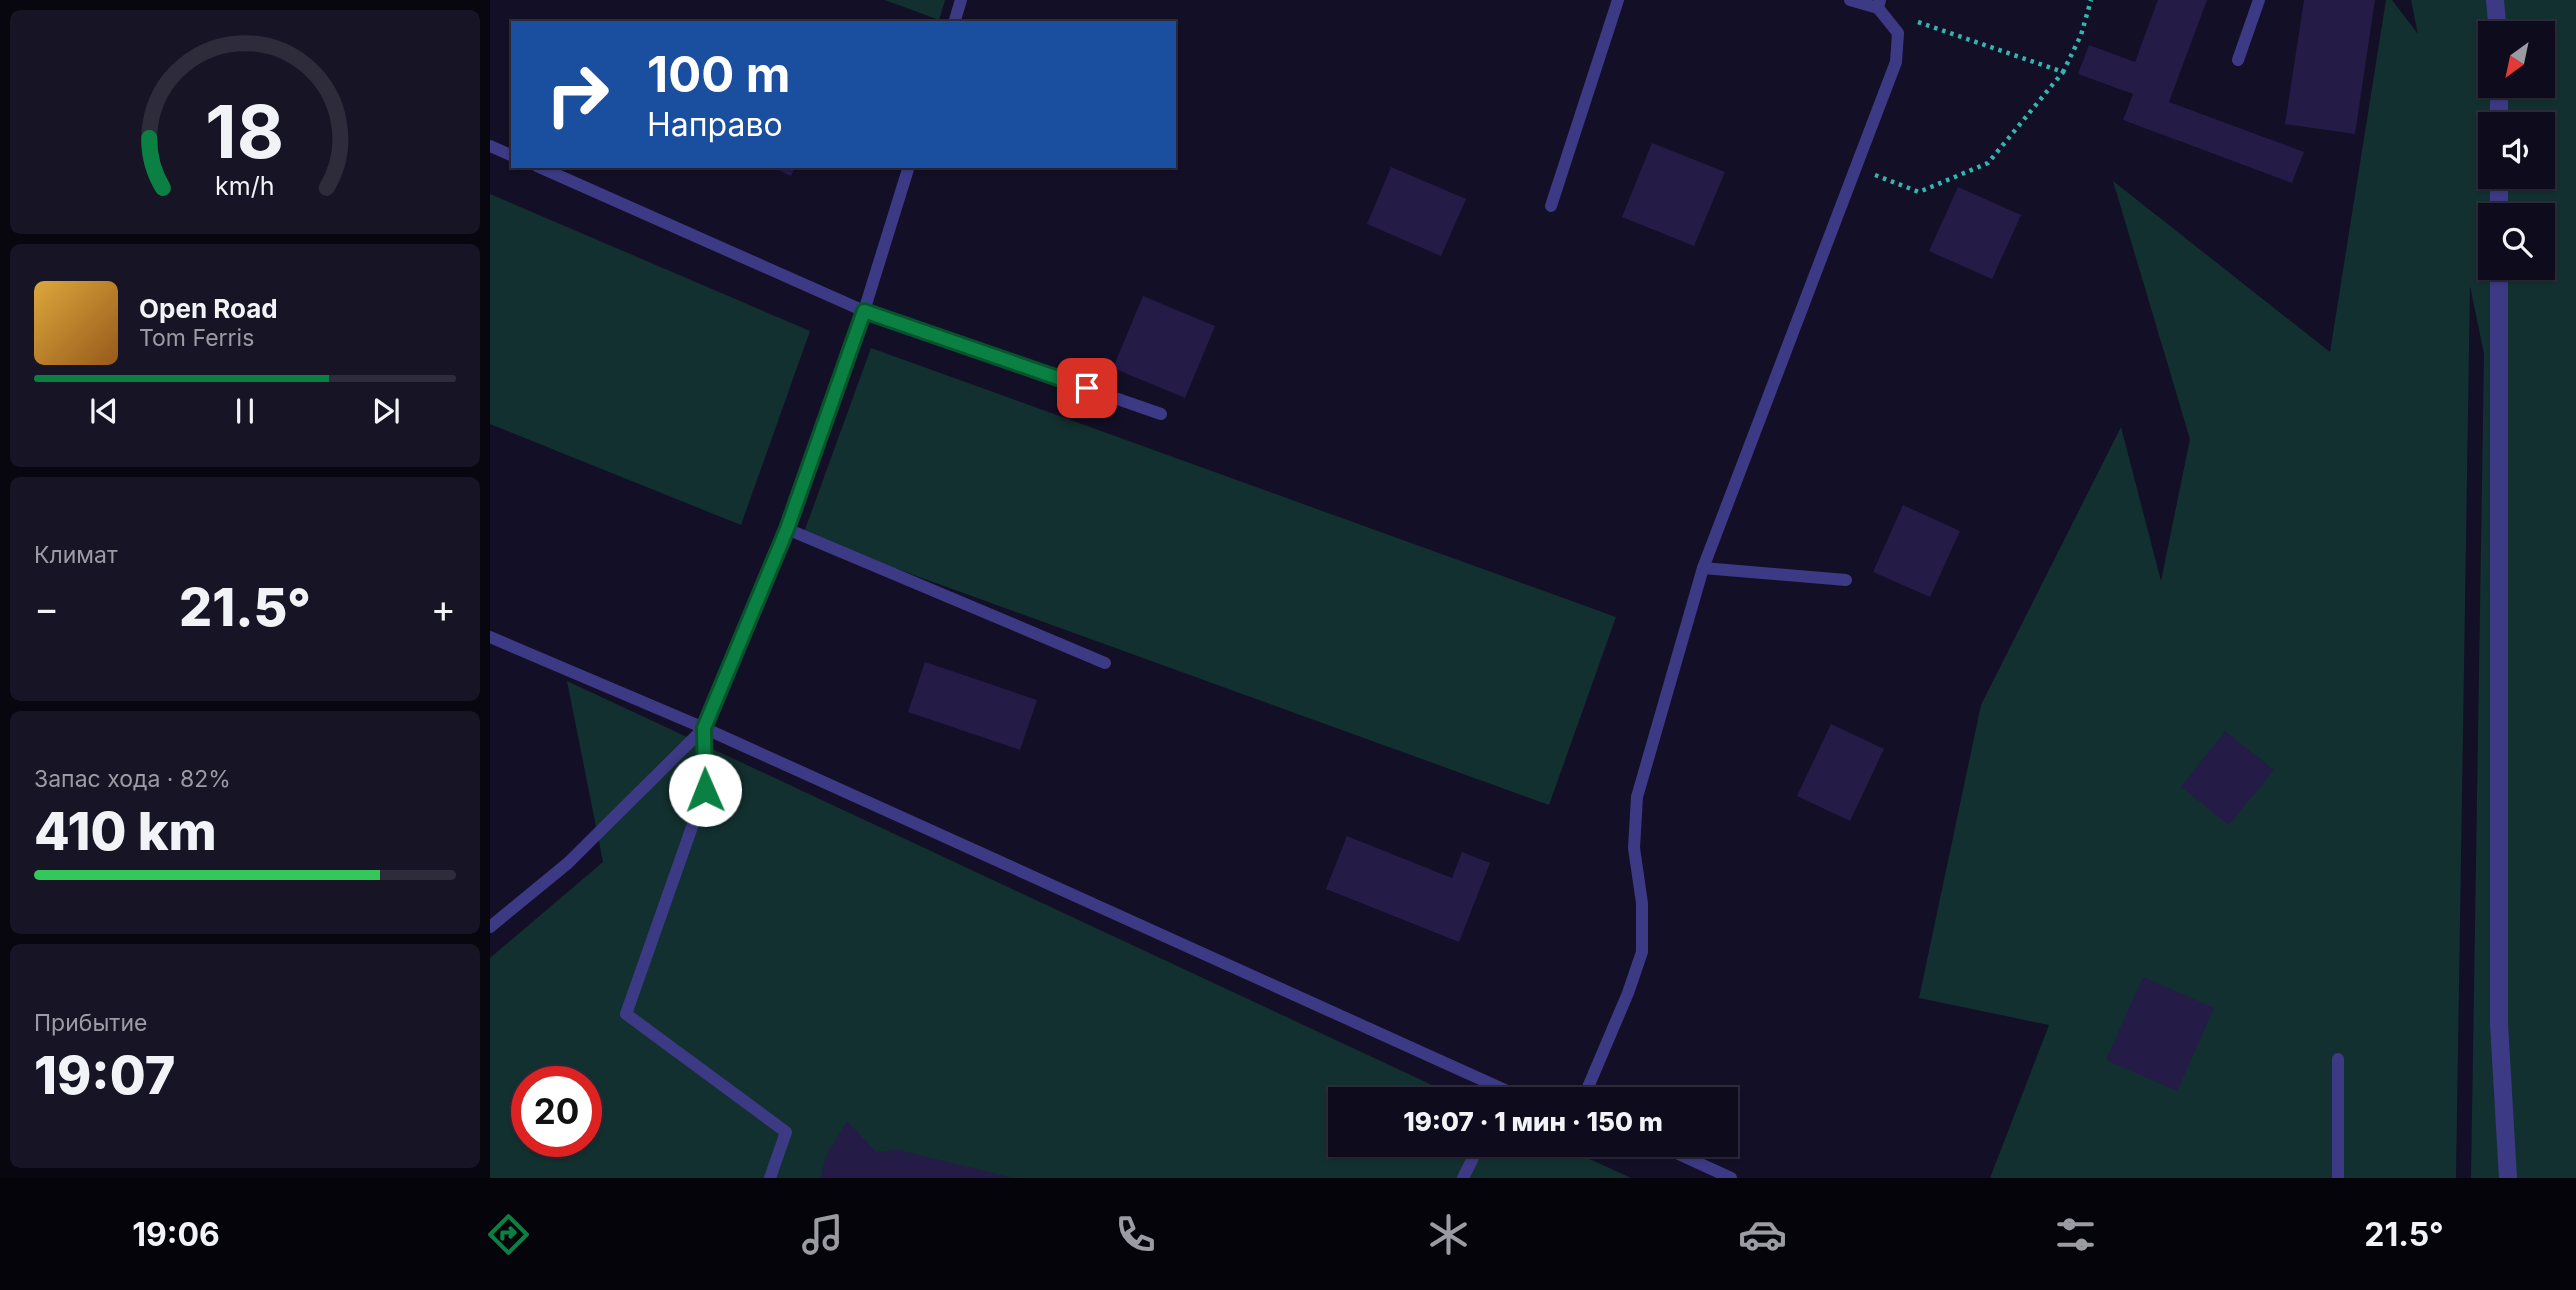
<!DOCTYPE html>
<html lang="ru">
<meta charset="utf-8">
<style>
body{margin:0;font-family:Inter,sans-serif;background:#171425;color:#f1f3f6;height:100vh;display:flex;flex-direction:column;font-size:26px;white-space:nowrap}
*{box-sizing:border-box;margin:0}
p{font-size:23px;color:#9b9ba3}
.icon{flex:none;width:38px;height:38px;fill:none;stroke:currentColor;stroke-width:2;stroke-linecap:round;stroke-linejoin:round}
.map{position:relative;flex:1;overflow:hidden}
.sheet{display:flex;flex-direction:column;gap:10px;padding:10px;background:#08060f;width:490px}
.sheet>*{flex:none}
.top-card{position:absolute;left:21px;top:21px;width:665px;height:147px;border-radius:0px;box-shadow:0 2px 5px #0004,0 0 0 2px #2e2b3b;background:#1a4fa0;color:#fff;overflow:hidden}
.needle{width:46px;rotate:213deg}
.controls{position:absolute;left:1988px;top:21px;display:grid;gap:14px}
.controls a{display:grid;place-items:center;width:77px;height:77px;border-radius:0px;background:#0e0b1c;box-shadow:0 2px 5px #0004,0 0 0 2px #2e2b3b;font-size:35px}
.speed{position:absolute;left:21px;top:1066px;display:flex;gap:14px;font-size:35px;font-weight:700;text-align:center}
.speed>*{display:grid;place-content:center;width:91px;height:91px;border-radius:50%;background:#0e0b1c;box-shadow:0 2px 5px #0004,0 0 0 2px #2e2b3b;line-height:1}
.speed .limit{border:10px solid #d22;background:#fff;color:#111}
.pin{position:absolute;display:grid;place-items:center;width:60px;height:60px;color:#fff;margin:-30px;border-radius:14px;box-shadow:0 4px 10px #0006}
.me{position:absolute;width:77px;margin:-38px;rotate:359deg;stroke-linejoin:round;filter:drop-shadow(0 0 5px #0008)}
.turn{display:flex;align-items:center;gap:24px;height:147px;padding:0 21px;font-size:32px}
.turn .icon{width:91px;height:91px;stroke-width:2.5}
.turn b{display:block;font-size:49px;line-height:60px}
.big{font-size:52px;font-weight:800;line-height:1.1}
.sheet .card{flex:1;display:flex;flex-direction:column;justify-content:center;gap:10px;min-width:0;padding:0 24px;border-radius:10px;background:#171425}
.sheet .dial{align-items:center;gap:0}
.dial svg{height:182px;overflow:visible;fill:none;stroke:#2e2b3b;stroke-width:7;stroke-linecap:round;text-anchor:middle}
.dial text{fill:#f1f3f6;stroke:none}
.song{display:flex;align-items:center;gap:21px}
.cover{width:84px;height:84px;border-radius:10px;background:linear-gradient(135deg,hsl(40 70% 55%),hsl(30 70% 35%))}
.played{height:7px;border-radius:4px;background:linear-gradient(90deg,#0b8043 70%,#2e2b3b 70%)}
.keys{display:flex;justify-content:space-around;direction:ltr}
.heat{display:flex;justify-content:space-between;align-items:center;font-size:38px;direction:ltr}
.charge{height:10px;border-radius:5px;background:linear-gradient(90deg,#34c759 82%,#2e2b3b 0)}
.trip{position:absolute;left:838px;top:1087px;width:410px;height:70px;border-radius:0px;background:#0e0b1c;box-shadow:0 2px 5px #0004,0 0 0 2px #2e2b3b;font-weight:800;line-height:70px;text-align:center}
.menu{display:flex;height:112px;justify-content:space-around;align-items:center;background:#06040b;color:#9b9ba3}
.menu .icon{width:49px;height:49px}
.menu .on{color:#0b8043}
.menu b{font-size:32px;color:#f1f3f6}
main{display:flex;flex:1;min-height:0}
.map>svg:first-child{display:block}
.green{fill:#12302f;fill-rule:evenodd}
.building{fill:#241b47}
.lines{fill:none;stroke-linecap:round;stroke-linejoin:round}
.path{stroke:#2fb8b0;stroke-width:4.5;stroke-dasharray:3.5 5;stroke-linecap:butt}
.service{stroke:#3d3a85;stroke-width:12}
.minor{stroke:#3d3a85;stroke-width:18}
.route-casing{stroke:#07532c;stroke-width:18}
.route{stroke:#0b8043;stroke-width:12}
</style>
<main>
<section class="sheet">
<div class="card dial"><svg viewBox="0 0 100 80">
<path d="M14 69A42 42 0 1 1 86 69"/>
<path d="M14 69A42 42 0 0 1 8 47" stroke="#0b8043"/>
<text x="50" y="56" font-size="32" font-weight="700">18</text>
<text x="50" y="72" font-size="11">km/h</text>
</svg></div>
<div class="card">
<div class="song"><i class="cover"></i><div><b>Open Road</b><p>Tom Ferris</p></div></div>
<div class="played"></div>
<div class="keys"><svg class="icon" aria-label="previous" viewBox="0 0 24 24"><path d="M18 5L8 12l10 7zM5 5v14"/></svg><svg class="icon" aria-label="pause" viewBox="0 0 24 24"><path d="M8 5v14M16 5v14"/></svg><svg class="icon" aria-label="next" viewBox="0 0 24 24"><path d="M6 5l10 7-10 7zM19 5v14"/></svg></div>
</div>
<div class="card"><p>Климат</p>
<div class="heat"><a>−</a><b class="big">21.5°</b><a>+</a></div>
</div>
<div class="card"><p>Запас хода · 82%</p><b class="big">410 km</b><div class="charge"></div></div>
<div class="card"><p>Прибытие</p><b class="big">19:07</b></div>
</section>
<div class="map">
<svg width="2086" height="1178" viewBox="0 0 2086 1178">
<rect width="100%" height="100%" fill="#130f26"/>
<g class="green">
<polygon points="395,0 455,0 449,20"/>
<path d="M1896 0H1902L1928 34 1921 0H2086V1178H1981L1994 354 1980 286 1966 1178H1500L1559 1025 1429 998 1491 705 1631 427 1671 581 1700 439 1623 181 1840 352ZM2000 33H2053V86H2000ZM2000 124H2053V177H2000ZM2000 215H2053V268H2000Z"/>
<polygon points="0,194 320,331 251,525 0,424"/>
<polygon points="381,348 1126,617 1059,805 313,535"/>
<path d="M77 681 972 1099H850V1144L1069 1145 1141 1178H0V958L113 862ZM37 1082H96V1141H37Z"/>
</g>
<g class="building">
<polygon points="1668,0 1717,0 1679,102 1814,152 1802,183 1633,120 1643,94 1588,74 1599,45 1645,62"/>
<polygon points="1814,0 1885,0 1865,134 1795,124"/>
<polygon points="1162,143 1235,172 1204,246 1132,217"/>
<polygon points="279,166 305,166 301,176"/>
<polygon points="901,167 976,199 951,256 877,224"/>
<polygon points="1468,187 1531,215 1502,279 1439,251"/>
<polygon points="653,296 725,326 695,398 623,368"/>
<polygon points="1413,505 1470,531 1440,597 1383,572"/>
<polygon points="435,662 547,700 530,750 418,712"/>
<polygon points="1341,724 1394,749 1360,821 1307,796"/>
<polygon points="1735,731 1784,770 1739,825 1691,787"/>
<polygon points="857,836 962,878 972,852 1000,863 969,942 836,889"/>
<polygon points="1653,977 1724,1008 1687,1091 1616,1060"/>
<polygon points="357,1121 386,1152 409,1150 523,1178 331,1178 335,1158"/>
</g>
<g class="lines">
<g class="path">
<polyline points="1428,22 1573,72 1591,35 1601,0"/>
<polyline points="1385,175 1429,192 1498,163 1573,72"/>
</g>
<g class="service">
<polyline points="1360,0 1388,8"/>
<polyline points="464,23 471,0"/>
<polyline points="1748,60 1769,0"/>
<polyline points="0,146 23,156"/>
<polyline points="47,166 374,311 671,414"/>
<polyline points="1061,206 1128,0"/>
<polyline points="297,529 615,663"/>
<polyline points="1213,568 1356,580"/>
<polyline points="0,637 214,728 1017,1091 1049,1099"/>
<polyline points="0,927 78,863 214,728"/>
<polyline points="1093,1099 1138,993 1152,952 1152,903 1144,848 1147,797 1213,568 1406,62 1408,33 1388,8 1390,0"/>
<polyline points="1167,1144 1241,1178"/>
<polyline points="280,1178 296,1132 136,1014 215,790 214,728 297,529 374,311 419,166"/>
<polyline points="973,1178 990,1144"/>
<polyline points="1848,1178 1848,1059"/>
</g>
<g class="minor">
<polyline points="2005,0 2008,33"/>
<polyline points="2009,124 2009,86"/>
<polyline points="2009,215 2009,177"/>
<polyline points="2009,268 2009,1024 2018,1178"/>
</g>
</g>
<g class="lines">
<g class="route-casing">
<polyline id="route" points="215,790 214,728 297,529 374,311 597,388"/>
</g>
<use href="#route" class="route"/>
</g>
</svg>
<div class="controls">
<a><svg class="needle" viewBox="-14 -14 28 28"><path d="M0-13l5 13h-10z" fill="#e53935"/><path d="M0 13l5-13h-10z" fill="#9b9ba3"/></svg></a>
<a><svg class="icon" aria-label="sound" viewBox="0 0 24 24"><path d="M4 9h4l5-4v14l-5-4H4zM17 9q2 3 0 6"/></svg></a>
<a><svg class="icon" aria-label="search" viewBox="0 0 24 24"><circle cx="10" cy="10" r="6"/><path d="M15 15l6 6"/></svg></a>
</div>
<div class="speed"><div class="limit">20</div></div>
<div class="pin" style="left:597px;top:388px;background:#d93025"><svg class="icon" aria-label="arrive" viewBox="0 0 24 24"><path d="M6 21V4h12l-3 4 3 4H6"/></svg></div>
<svg class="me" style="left:215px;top:790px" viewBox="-20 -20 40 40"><circle r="19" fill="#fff"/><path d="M0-13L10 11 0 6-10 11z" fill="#0b8043"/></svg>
<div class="trip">19:07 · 1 мин · 150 m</div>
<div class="top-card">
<div class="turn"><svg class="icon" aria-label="right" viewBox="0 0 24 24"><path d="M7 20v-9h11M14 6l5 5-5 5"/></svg><div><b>100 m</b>Направо</div></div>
</div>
</div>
</main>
<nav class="menu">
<b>19:06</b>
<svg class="icon on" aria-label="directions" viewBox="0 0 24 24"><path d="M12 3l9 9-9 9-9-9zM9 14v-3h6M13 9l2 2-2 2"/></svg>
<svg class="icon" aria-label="music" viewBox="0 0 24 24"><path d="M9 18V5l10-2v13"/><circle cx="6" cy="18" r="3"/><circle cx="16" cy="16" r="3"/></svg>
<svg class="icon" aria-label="phone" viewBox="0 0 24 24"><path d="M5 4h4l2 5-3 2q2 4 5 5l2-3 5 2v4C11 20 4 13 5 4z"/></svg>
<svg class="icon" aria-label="climate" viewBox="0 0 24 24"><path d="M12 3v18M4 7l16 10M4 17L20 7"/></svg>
<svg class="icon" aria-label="car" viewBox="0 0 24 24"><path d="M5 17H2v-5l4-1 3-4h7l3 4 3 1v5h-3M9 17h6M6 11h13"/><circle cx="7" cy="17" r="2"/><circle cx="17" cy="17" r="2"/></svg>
<svg class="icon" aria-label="filters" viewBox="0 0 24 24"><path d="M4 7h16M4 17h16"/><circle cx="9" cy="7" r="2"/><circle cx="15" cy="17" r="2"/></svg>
<b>21.5°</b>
</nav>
